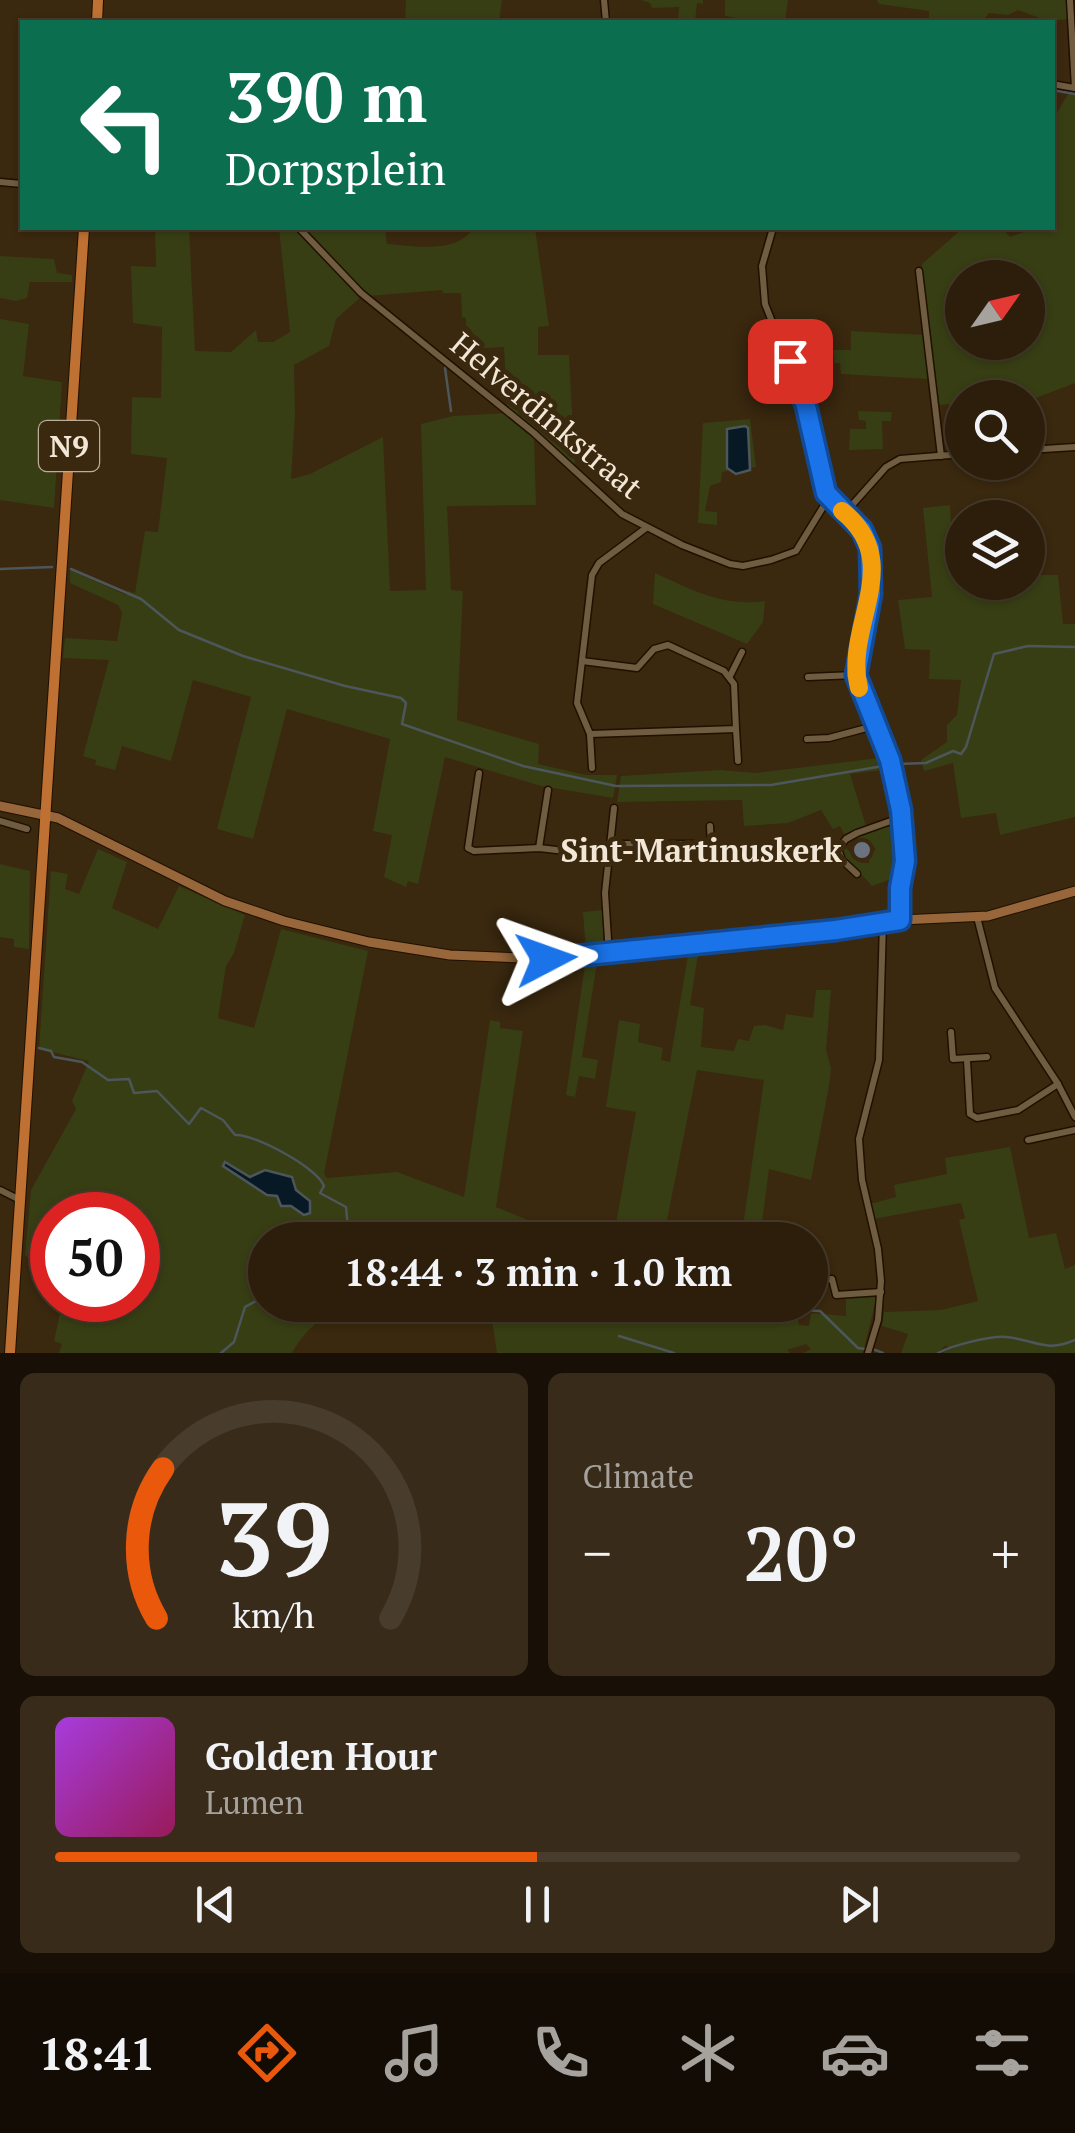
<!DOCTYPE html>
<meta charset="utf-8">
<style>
body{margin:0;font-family:"PT Serif",serif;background:#382b19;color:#f1f3f6;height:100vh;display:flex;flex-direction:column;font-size:38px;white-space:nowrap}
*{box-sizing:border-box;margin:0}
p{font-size:32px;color:#a6a29d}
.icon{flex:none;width:55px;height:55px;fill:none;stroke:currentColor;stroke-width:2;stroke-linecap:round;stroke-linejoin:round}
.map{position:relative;height:1353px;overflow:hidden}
.drawer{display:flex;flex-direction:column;gap:20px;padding:20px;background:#181006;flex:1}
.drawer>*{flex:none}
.top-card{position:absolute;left:20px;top:20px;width:1035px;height:210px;border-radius:0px;box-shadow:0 2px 8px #0004,0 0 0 2px #483c2c;background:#0b6e4f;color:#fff;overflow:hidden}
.needle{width:65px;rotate:56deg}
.buttons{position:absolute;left:945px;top:260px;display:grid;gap:20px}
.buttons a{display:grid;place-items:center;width:100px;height:100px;border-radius:50%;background:#2c1e0b;box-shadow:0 2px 8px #0004,0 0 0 2px #483c2c;font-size:50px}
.speed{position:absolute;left:30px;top:1192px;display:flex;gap:20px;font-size:50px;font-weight:700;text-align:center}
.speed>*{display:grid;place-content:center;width:130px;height:130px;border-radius:50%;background:#2c1e0b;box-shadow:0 2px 8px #0004,0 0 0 2px #483c2c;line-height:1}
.speed .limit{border:15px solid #d22;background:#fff;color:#111}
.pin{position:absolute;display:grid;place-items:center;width:85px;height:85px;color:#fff;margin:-42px;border-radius:20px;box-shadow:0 5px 15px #0006}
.me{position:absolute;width:110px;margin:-55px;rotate:86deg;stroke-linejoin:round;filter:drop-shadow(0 0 8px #0008)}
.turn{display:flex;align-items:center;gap:35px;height:210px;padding:0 40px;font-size:45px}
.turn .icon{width:130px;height:130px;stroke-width:2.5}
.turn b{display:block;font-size:70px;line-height:85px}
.big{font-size:75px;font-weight:700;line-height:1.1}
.drawer .card{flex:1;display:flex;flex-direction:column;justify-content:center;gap:15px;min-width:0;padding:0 35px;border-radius:15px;background:#382b19}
.drawer .dial{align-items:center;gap:0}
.dial svg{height:260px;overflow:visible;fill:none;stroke:#483c2c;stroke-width:7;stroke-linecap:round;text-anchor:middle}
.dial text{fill:#f1f3f6;stroke:none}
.song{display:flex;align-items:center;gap:30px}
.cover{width:120px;height:120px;border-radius:15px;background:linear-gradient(135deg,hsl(280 70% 55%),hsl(330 70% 35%))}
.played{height:10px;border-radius:5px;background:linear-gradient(90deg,#ea580c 50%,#483c2c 50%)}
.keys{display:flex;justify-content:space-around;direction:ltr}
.heat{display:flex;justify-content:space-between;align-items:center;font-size:55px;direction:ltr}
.drawer .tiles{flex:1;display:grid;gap:20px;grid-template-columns:1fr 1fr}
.card:last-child{grid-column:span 2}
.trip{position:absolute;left:248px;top:1222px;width:580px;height:100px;border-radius:50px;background:#2c1e0b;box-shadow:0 2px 8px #0004,0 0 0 2px #483c2c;font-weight:700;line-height:100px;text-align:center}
.menu{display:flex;height:160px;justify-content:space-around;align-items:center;background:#120c04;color:#a6a29d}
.menu .icon{width:70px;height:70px}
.menu .current{color:#ea580c}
.menu b{font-size:45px;color:#f1f3f6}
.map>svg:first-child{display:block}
.green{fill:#373e14;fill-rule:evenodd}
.water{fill:#061924;stroke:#4d565a;stroke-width:2.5}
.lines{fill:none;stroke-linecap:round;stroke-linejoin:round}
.stream{stroke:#4d565a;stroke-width:2.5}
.minor-casing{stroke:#211000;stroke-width:9}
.secondary-casing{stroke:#211000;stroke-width:11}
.primary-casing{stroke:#211000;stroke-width:12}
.minor{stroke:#705c41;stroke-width:6}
.secondary{stroke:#97663a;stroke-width:9}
.primary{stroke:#bf7033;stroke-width:10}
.route-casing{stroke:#114b97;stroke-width:25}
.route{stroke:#1a73e8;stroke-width:18}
.slow{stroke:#f59e0b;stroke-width:18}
.worship-dot{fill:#6b7280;stroke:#3a280f;stroke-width:4}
.labels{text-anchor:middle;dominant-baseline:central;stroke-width:10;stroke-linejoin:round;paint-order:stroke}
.shield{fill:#3a280f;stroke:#bbad9b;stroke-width:2.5}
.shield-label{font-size:30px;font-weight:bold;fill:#f2e6d7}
.street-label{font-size:32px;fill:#f2e6d7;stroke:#3a280f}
.poi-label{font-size:32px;font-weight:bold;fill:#f2e6d7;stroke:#3a280f;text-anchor:end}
</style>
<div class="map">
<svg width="1075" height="1353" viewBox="0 0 1075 1353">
<rect width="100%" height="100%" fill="#3a280f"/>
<g class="green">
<polygon points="406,0 502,0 499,22 405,22"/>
<polygon points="641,0 703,0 703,4 697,3 695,22 678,22 679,7 652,8 650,3"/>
<polygon points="725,0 788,0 785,22 743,22 743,19 725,16"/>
<polygon points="877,0 1067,0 1068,19 1048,21 1018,10 1008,15 989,13 982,22 929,22 929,11 879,4"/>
<path d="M1070 91 1075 92V383L1028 401V398H962V420H954L952 404 937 405 922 264 963 228H1002L1010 237 1035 228H1052L1053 119ZM962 278H1028V342H962Z"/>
<polygon points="155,228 189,228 195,351 231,352 256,330 258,342 273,342 290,332 279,228 295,228 362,296 336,319 329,346 294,365 295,415 291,479 310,474 383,437 390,591 426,590 421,424 453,416 506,413 534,436 536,505 447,506 451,590 463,591 457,720 539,744 538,764 586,775 617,775 613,798 541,786 445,757 418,884 408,881 406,887 384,877 392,835 373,831 390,739 287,709 253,839 217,829 251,697 193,680 171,761 122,746 115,770 95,765 96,760 83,756 109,660 63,658 65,638 117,641 122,613 118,605 70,583 70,570 126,595 128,591 135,593 145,531 158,532 167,458 131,454 132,397 161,398 162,327 133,323 131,266 156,267"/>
<path d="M301 228H385L387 244C414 246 458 254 473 228H535L549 326 538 327V355H569L575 468 507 408 504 347 471 349 465 338 472 331 466 325V318L462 317 461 293H443L442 290 368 296Z"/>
<polygon points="0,256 54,259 57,273 72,275 72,282 30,282 27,298 16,301 0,298"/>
<polygon points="0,319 29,324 23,376 62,382 54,508 0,500"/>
<polygon points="851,331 924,335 928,379 841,374 840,363 834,363 833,350 851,350"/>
<polygon points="858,411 892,412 891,421 882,421 883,449 849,450 850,429 866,429 866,421 859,420"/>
<polygon points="750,419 756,467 750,468 748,428 727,468 728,471 722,472 721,482 710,486 705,511 717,512 717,525 698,523 703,423"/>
<polygon points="950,505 954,576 962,576 962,582 1028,582 1028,575 1058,575 1063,624 1075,624 1075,817 1000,835 996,813 961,818 953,763 924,771 921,760 947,742 947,725 957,715 961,680 929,679 930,650 905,649 898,600 932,597 923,508"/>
<path d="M655 573C692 590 723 607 765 601L763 622 747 644 653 604Z"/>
<polygon points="887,757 890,769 850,774 866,826 844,834 840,826 833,829 821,810 788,823 744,826 742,800 617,802 621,776 720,770 756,773"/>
<polygon points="893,822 897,877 872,886 841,853 846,848 861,863 869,863 869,856 876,849 870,843 866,846 857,837"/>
<path d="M98 849 127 862 112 908 158 929 179 886 245 915 234 953 226 966 218 1018 254 1028 281 929 368 951 324 1174 327 1178 397 1172 464 1197 490 1020 500 1022V1028L523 1031 496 1207 577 1240H265V1305H358C327 1310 307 1327 292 1353H59L62 1344 54 1341 61 1308 54 1300H138V1215H52V1297L32 1270 36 1264 25 1255 31 1190 76 1109 72 1101 89 1061 39 1049 51 871 68 874 65 889 79 894Z"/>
<polygon points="0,864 30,871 29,949 14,947 14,939 0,937"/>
<polygon points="602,910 604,948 586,951 583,912"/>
<polygon points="698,954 690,1005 704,1008 701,1047 734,1051 738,1039 749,1041 754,1026 765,1025 783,1030 786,1014 813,1018 816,990 831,990 826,1050 831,1068 829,1086 811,1180 769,1169 761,1230 785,1240 741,1240 764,1080 697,1070 663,1240 613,1240 636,1112 606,1107 619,1020 640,1024 638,1042 663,1048 661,1060 670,1062 688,955"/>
<polygon points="597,963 582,1057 598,1060 595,1079 579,1076 575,1097 566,1095 585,965"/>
<polygon points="1010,1147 1029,1238 1056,1233 1065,1269 1075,1265 1075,1353 943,1353 948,1348 946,1345 937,1353 901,1353 908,1334 882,1326 884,1312 941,1310 978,1301 959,1220 965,1218 961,1203 873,1219 870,1204 896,1197 894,1185 947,1174 945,1158"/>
<polygon points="877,1295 863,1353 803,1353 811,1349 806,1344 787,1350 790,1353 497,1353 491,1313 445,1312 394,1305 687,1305 707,1313 746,1310 746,1305 739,1305 796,1305 799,1325 809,1326 811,1313 846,1316 846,1297"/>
</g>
<g class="water">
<polygon points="745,426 748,428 750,470 736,474 727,468 727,429"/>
<polygon points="225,1162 250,1177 265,1170 292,1177 296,1190 310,1201 310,1213 304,1215 291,1206 281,1206 277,1196 267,1195 223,1166"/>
</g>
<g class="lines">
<g class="stream">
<polyline points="1052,90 1075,94"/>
<polyline points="445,368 451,411"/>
<polyline points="0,569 52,567"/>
<polyline points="71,569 141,599 179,630 243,656 345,686 401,698 406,703 402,724 523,766 616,786"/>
<polyline points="898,764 926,763 953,751 961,754 966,747 994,654 1028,646 1075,647"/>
<polyline points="618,786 771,785 883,766"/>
<path d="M39 1048 51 1051 54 1057 82 1062 108 1080 129 1079 134 1093 157 1091 189 1124 201 1108 223 1120 235 1135C253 1133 318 1168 324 1186L320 1193 346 1207 348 1228"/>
<polyline points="319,1240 358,1225 400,1238 424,1224 457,1225 476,1239 496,1236 511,1240"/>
<polyline points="696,1305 713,1311 733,1308"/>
<polyline points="740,1308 820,1311 858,1348 865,1349"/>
<polyline points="619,1336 674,1353"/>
<polyline points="875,1350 883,1353"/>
<polyline points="221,1353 234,1342 245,1307 265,1296"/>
<path d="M938 1353C950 1346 992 1335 1007 1337 1035 1340 1046 1353 1075 1340"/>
</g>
<g class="minor-casing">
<g id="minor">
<polyline points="604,0 606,22"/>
<polyline points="1070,0 1075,88"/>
<polyline points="1052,84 1075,88"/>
<polyline points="0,182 22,184"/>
<polyline points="299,228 361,293 534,433 622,514 682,545 730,564 743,566 771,560 796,551 828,499"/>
<polyline points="773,228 762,266 765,304 806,407 826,493 863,530 870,549 871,594 855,675 890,759 902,817 905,861 900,888 900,920"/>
<polyline points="919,271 941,456"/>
<polyline points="1028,450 1075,447"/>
<polyline points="845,513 886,467 900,459 962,454"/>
<polyline points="582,661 637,668 654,649 668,645 724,671 734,684 736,729 590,734"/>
<polyline points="730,676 742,652"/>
<polyline points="808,677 855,675"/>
<polyline points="736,729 738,761"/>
<polyline points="807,739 829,738 874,726"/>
<polyline points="592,768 590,734 577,703 592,575 599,563 646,528"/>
<polyline points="479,773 468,848 474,851 539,848 609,856"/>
<polyline points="0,821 27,829"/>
<polyline points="611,844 711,844 710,826"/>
<polyline points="539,848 548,790"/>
<polyline points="857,874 842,860 838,849 846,839 857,833 902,817"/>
<polyline points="977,917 995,988 1058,1084 1075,1117"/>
<polyline points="609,955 605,893 614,808"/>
<polyline points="951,1032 953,1059 987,1057"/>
<polyline points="967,1060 970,1114 977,1118 1018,1110 1058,1084"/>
<polyline points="1028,1140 1075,1130"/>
<polyline points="0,1190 20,1200"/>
<polyline points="810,1281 832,1279 836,1295 881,1292"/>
<polyline points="868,1353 878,1320 881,1281 878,1249 862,1180 859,1139 879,1060 883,923"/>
</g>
</g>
<g class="secondary-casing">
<polyline id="secondary" points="0,806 58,818 225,901 284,921 369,942 450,955 547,959 609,955 836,931 900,920 988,916 1075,891"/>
</g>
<g class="primary-casing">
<g id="primary">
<polyline points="97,22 98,0"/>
<polyline points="10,1353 84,228"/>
</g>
</g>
<use href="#minor" class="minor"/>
<use href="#secondary" class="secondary"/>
<use href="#primary" class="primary"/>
</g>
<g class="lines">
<g class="route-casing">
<polyline id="route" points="546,959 836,930 900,920 900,888 905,861 901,810 890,760 856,675 871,594 870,548 862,530 826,493 806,406 790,361"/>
</g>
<use href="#route" class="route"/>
<path class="slow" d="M842 511C907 563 843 626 859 688"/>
</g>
<circle class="worship-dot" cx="862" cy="850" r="10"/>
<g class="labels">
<rect class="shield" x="39" y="421" width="60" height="50" rx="8"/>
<g class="shield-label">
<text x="69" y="446">N9</text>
</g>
<g class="street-label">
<text transform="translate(547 415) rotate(40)">Helverdinkstraat</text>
</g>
<g class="poi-label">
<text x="842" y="850">Sint-Martinuskerk</text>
</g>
</g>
</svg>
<div class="buttons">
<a><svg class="needle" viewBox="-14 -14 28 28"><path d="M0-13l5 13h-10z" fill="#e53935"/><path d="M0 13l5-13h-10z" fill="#a6a29d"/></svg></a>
<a><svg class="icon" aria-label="search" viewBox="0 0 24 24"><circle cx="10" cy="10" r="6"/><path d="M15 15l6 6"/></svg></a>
<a><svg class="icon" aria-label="layers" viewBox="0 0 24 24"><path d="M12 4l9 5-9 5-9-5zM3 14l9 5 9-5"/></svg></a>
</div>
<div class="speed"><div class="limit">50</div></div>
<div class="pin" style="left:790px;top:361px;background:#d93025"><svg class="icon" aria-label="arrive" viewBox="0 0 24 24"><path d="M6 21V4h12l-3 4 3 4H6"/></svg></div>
<svg class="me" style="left:546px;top:959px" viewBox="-20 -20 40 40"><path d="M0-17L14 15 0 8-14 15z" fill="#1a73e8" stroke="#fff" stroke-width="4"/></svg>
<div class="trip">18:44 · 3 min · 1.0 km</div>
<div class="top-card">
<div class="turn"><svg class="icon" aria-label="left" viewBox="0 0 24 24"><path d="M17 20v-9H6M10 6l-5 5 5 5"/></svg><div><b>390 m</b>Dorpsplein</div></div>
</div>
</div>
<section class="drawer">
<div class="tiles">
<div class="card dial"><svg viewBox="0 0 100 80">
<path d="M14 69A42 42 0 1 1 86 69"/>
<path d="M14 69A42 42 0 0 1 16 23" stroke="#ea580c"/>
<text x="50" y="56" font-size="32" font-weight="700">39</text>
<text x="50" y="72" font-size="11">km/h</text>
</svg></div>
<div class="card"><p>Climate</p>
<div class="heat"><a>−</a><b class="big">20°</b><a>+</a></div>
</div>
<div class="card">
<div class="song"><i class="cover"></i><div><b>Golden Hour</b><p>Lumen</p></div></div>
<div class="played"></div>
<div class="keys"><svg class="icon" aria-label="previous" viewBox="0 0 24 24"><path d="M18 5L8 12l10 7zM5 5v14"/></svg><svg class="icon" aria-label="pause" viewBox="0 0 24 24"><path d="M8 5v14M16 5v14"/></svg><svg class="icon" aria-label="next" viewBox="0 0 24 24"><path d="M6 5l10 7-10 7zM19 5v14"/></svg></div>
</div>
</div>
</section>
<nav class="menu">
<b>18:41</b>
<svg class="icon current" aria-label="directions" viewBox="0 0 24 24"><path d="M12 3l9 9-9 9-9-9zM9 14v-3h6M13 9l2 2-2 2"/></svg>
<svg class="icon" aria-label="music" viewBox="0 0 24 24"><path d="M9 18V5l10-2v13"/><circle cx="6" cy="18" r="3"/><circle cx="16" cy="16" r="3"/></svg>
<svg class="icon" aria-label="phone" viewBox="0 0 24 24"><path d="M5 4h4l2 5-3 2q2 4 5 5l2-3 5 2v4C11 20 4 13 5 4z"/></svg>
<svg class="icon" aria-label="climate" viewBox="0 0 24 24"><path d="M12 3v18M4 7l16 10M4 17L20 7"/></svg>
<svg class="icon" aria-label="car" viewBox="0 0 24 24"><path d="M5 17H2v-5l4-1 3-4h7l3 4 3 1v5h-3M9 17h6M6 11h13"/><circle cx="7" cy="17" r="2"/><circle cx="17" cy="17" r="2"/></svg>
<svg class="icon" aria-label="filters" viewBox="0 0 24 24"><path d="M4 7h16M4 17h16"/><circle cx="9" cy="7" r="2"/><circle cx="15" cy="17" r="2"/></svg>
</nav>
